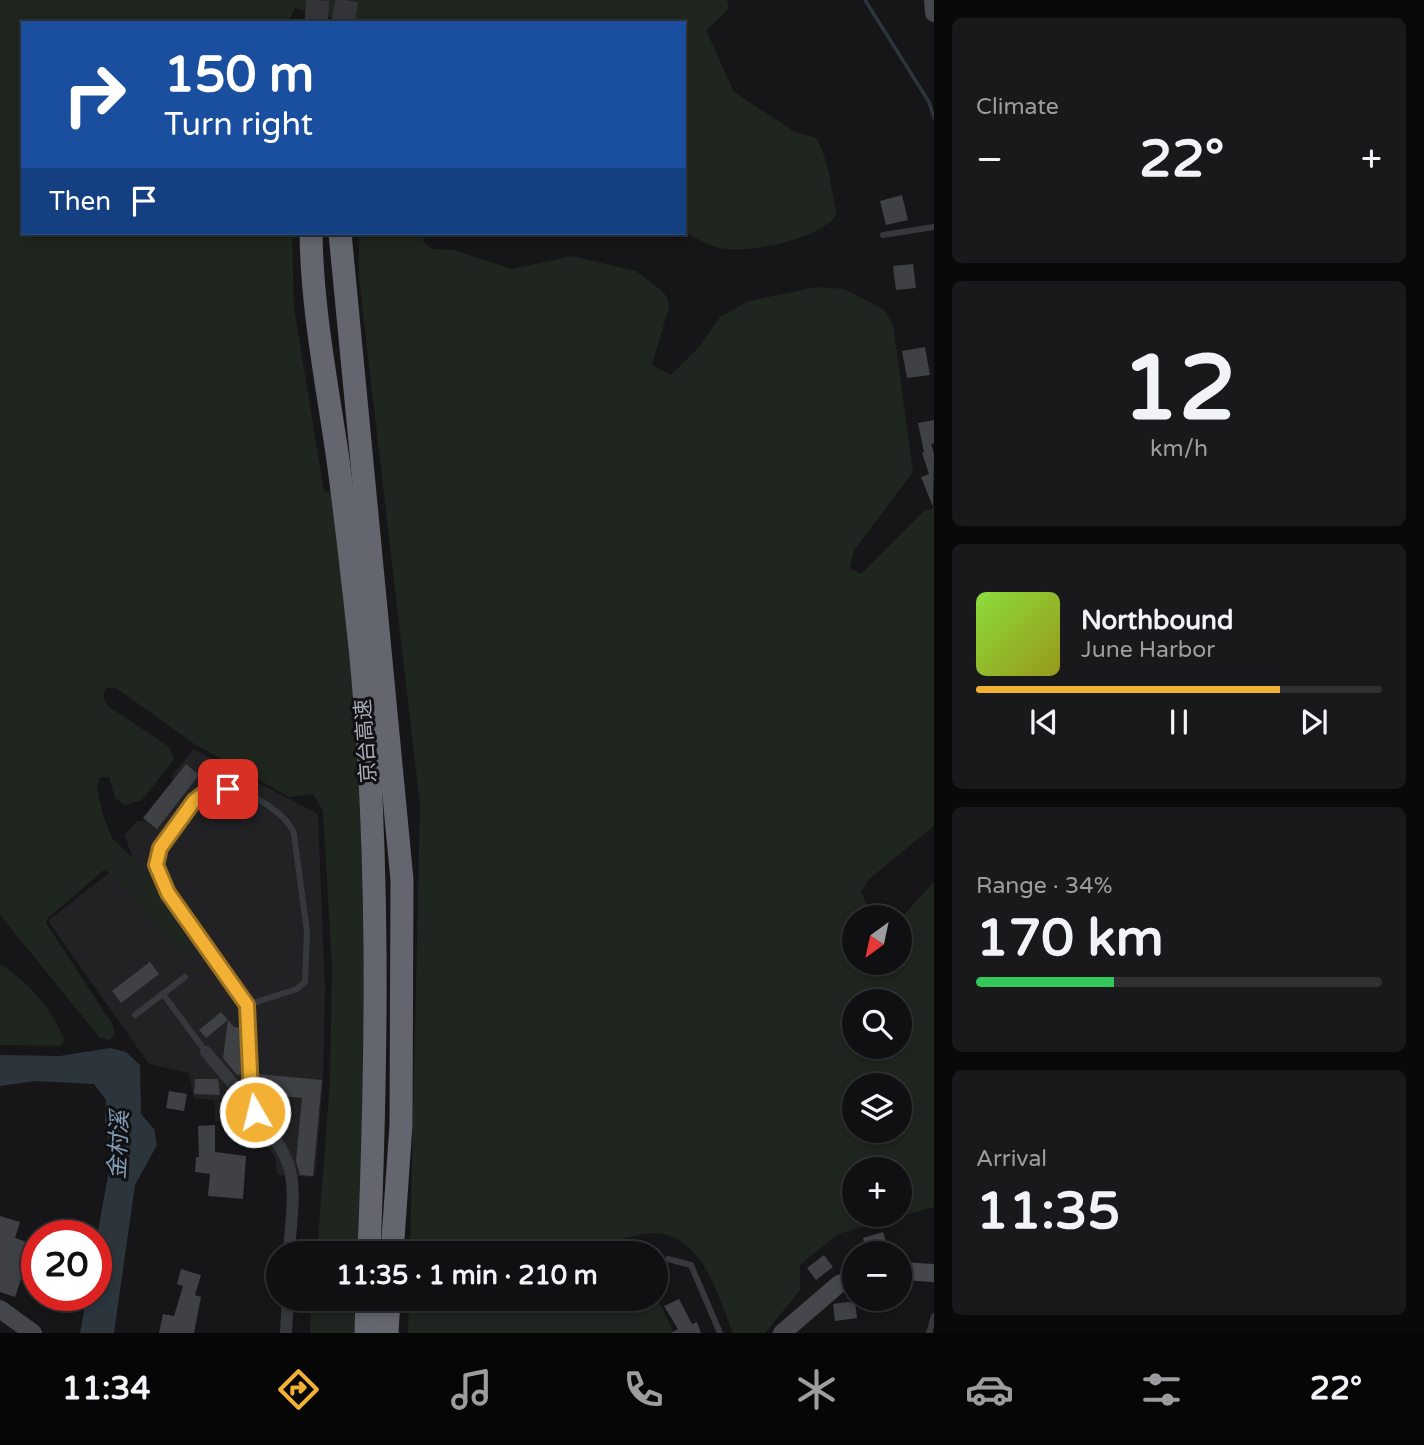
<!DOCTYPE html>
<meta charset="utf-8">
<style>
body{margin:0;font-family:"Varela Round","Noto Sans SC",sans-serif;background:#19191b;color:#f1f3f6;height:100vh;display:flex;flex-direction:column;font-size:26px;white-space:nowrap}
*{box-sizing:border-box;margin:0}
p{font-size:23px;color:#9c9d9f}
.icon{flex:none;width:38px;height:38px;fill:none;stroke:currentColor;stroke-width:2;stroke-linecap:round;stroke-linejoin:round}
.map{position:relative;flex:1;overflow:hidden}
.drawer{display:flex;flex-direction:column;gap:18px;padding:18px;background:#09090a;width:490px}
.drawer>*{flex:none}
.hud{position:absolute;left:21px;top:21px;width:665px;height:214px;border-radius:0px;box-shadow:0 4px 10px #0003,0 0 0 2px #303032;background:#1a4fa0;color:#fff;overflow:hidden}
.needle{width:46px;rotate:213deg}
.tools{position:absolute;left:842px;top:905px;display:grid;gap:14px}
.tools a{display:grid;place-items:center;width:70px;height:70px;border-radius:50%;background:#101012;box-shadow:0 4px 10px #0003,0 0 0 2px #303032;font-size:35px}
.speed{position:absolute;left:21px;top:1220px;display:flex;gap:14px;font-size:35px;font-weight:700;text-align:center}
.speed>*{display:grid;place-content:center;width:91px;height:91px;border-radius:50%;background:#101012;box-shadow:0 4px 10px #0003,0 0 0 2px #303032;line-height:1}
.speed .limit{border:10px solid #d22;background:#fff;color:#111}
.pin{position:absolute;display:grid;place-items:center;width:60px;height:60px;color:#fff;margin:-30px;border-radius:14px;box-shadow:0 4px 10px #0006}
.me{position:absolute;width:77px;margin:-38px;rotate:352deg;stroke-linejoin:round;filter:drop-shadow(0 0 5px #0008)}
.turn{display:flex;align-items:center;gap:24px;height:147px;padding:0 28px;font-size:32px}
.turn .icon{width:91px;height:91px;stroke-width:2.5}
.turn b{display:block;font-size:49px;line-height:60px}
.then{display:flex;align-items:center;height:66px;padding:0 28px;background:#0003;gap:14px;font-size:26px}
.big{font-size:52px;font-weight:700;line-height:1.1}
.drawer .tile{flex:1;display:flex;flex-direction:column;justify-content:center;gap:10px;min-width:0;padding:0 24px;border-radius:10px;background:#19191b}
.drawer .dial{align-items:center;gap:0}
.dial b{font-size:91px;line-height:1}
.song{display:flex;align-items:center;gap:21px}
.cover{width:84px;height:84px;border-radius:10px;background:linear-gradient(135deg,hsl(90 70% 55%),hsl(60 70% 35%))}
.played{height:7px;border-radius:4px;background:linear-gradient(90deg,#f2b134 75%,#303032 75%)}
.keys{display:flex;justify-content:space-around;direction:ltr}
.heat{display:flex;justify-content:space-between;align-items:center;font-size:38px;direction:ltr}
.charge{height:10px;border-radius:5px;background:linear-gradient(90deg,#34c759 34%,#303032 0)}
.trip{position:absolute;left:266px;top:1241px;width:402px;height:70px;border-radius:35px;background:#101012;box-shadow:0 4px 10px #0003,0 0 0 2px #303032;font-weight:700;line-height:70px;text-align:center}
.tabs{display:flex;height:112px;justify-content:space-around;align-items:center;background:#060607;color:#9c9d9f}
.tabs .icon{width:49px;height:49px}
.tabs .selected{color:#f2b134}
.tabs b{font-size:32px;color:#f1f3f6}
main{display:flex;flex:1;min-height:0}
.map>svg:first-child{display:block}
.built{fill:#222225}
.green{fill:#1e261f;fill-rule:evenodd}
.water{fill:#2c353c}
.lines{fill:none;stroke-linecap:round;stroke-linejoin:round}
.stream{stroke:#2c353c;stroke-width:3.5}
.building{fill:#404145}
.highway-tunnel{stroke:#333438;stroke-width:23;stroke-dasharray:23 11;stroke-linecap:butt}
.lane{stroke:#37383d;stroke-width:6}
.street{stroke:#37383d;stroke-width:12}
.secondary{stroke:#45474d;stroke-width:18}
.highway{stroke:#63666e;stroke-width:23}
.route-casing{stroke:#9d7322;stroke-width:18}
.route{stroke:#f2b134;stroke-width:12}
.labels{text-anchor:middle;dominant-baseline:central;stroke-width:6;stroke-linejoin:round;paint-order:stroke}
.street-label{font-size:21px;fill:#a8adb8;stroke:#111113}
.water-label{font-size:23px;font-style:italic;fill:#7f9bb3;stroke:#111113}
</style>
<main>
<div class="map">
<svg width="934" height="1333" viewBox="0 0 934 1333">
<rect width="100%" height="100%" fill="#161618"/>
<polygon class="built" points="193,749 318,814 325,989 323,1081 315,1177 277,1175 275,1157 256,1129 215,1121 215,1100 194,1098 189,1073 149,1064 48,921 132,855 124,835 137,821 152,822 178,785 171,777"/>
<g class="green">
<path d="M0 0H727L729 9 706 30 734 92 795 132 816 138C830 161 830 188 837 214 821 239 749 254 720 248 708 246 695 237 684 232V23H352L295 8 288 23H23V233H292L294 308 324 491 337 495 356 704 367 979 361 1253H317L330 1080 332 967 323 811 313 794 289 797 193 743 116 688H106L103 696 108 706 168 746 174 759 142 800 125 805 115 798 109 777H100L97 787 102 812 112 838 146 872 178 920 190 947 186 954 177 948 121 880 104 870 48 918 46 923 113 1025 115 1035 109 1040 100 1038 0 915Z"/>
<path d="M359 233H423L424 242 432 249 453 250 512 269 572 256 636 271 661 290 667 297 669 307 652 365 671 375 701 345 720 317 749 301 817 287 845 289 884 310 893 325 913 472 854 550 850 568 861 574 923 512 934 508V826L869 879 861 892 872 917H854V962H900V919L934 882V1207L838 1234 800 1265V1290L765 1333H733C718 1297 703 1234 654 1233 639 1233 621 1240 606 1243L602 1253H410L420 805 359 279ZM900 1001V1046H854V1001ZM900 1085V1130H854V1085ZM900 1169V1214H854V1169Z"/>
<path d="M0 964C30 984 50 1006 64 1039L61 1046 0 1045Z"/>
<polygon points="409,1298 652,1299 661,1306 674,1333 408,1333"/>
<polygon points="311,1299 360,1299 359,1333 310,1333"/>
</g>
<polygon class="water" points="110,1048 126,1052 140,1065 141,1114 154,1129 157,1145 135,1185 114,1333 80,1333 87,1295 96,1295 96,1241 112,1155 105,1125 106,1100 94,1084 35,1081 0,1086 0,1055 60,1056"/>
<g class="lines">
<polyline class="stream" points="865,0 929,102 934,118"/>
</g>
<g class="building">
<polygon points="902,195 908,220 886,225 880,201"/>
<polygon points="913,264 916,288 896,290 893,266"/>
<polygon points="925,347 930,375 907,378 902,351"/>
<polygon points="934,420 934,443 931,444 934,453 933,507 921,477 929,474 922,453 924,452 918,423"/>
<polygon points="186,764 199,775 157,829 143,818"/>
<polygon points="150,962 159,974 121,1003 112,991"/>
<polygon points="221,1012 228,1020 206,1038 199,1030"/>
<polygon points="228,1020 234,1027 244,1028 245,1074 237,1075 223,1058"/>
<polygon points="258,1074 322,1080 313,1176 300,1175 296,1161 302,1098 257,1093"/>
<polygon points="195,1079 218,1079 220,1095 194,1094"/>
<polygon points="169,1091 187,1094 184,1111 166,1108"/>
<polygon points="215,1125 215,1152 246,1156 243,1199 208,1196 210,1174 195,1172 196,1157 199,1157 198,1126"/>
<polygon points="0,1216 20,1222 15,1238 27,1242 19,1263 26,1265 15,1297 0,1292"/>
<polygon points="883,1232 888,1248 867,1253 863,1238"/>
<polygon points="824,1255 833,1267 816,1280 807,1268"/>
<polygon points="181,1269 201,1275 195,1295 201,1297 194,1333 159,1333 163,1314 174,1316 183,1286 177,1284"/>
<polygon points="679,1299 692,1324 697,1322 701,1333 671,1333 678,1329 664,1306"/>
<polygon points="855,1301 857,1318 835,1321 833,1304"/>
</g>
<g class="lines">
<g class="highway-tunnel">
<polyline points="316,23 318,0"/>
<polyline points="343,23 347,0"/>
</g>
<g class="lane">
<polyline points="883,235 934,227"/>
<polyline points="163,994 206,1052"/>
<path d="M247 1005 297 989 305 982 307 932 294 834C286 809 231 779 206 792 190 800 181 819 171 832 166 840 156 850 155 860 152 890 230 972 246 1003 254 1018 248 1080 253 1103"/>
<polyline points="135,1015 185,977"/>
<polyline points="668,1259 691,1265 720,1333"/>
<polyline points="929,1333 934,1316"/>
</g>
<g class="street">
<path d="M206 1052C232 1084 271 1123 287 1161 298 1188 290 1225 289 1253"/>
<polyline points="286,1333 288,1298"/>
</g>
<g class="secondary">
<polyline points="933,0 934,13"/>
<polyline points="900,1271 934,1273"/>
<polyline points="0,1309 33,1333"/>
<polyline points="782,1333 839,1284 854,1278"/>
</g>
<g class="highway">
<path d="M311 233C312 307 326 379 337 453 346 517 353 582 360 647 380 848 377 1051 369 1253"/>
<polyline points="340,233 402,880 401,1125 392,1253"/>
<polyline points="366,1333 367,1298"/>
<polyline points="387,1333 389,1298"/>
</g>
</g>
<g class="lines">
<g class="route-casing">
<polyline id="route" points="228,789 207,791 194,801 160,848 156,865 168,893 247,1005 251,1094 255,1112"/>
</g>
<use href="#route" class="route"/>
</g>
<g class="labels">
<g class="street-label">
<text transform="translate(366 741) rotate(-94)">京台高速</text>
</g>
<g class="water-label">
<text transform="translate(119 1145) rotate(-87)">金村溪</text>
</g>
</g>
</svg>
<div class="tools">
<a><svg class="needle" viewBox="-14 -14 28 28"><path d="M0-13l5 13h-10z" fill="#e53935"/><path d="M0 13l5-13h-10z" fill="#9c9d9f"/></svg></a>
<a><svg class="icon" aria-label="search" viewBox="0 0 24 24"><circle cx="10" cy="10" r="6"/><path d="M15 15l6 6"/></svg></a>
<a><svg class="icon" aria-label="layers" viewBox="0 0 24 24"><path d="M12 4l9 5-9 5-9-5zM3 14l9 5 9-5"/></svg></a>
<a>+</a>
<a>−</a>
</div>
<div class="speed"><div class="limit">20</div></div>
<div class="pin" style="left:228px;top:789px;background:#d93025"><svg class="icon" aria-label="arrive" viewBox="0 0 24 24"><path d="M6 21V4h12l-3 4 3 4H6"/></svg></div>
<svg class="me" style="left:255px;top:1112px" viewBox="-20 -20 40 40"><circle r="17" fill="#f2b134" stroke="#fff" stroke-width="3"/><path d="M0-11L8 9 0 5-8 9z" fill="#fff"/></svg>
<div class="trip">11:35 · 1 min · 210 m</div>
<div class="hud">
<div class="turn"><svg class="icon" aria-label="right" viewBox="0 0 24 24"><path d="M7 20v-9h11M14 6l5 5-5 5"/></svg><div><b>150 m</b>Turn right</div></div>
<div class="then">Then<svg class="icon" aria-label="arrive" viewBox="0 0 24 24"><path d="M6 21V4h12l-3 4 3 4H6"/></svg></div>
</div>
</div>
<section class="drawer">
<div class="tile"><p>Climate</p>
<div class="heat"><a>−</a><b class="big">22°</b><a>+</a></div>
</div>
<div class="tile dial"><b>12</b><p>km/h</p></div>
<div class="tile">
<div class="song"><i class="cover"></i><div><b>Northbound</b><p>June Harbor</p></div></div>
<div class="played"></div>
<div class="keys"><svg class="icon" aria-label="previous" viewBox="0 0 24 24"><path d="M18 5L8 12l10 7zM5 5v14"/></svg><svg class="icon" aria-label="pause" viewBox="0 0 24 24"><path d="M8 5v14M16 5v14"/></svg><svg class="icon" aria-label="next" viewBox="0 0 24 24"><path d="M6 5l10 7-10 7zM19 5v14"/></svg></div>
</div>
<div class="tile"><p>Range · 34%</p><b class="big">170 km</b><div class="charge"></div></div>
<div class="tile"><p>Arrival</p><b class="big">11:35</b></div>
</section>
</main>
<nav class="tabs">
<b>11:34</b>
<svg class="icon selected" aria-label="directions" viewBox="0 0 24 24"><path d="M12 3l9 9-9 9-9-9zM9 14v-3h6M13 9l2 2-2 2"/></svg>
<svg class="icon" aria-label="music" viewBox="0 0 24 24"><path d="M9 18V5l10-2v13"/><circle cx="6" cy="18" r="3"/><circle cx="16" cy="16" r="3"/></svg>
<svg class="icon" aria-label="phone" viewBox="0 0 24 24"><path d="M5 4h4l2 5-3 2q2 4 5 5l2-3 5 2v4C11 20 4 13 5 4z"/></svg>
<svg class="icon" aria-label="climate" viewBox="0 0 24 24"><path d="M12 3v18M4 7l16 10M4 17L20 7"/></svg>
<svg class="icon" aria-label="car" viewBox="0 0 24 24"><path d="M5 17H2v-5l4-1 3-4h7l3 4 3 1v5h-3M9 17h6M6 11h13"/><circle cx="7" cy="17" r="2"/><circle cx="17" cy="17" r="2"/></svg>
<svg class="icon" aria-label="filters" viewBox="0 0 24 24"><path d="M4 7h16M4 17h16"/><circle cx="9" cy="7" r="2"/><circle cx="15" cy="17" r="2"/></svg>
<b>22°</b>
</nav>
